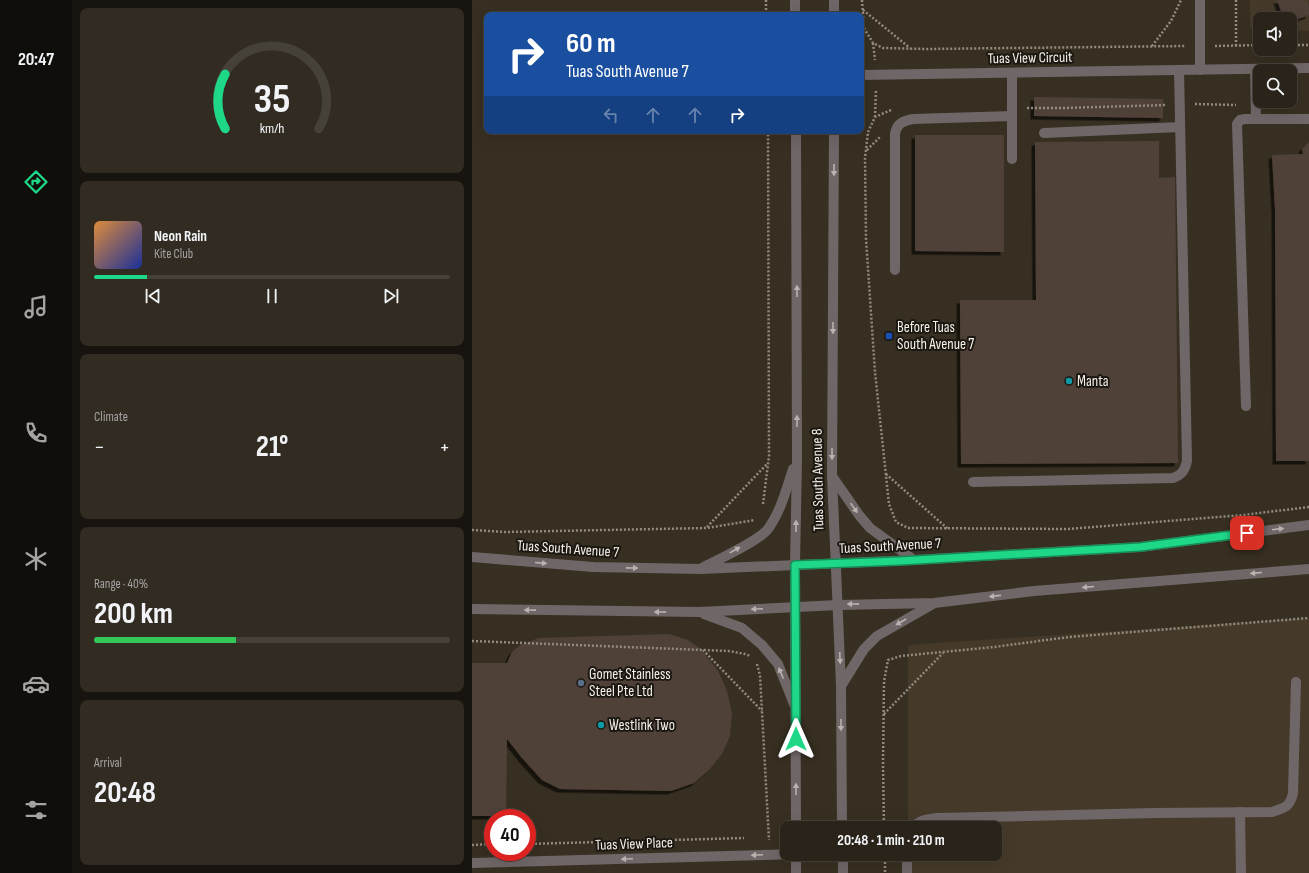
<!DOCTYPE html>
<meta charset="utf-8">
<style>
body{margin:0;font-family:"Sofia Sans Condensed",sans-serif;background:#312b22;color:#f1f3f6;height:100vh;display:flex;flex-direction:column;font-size:15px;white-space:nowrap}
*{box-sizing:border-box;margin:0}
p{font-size:13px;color:#a5a4a2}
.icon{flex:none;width:22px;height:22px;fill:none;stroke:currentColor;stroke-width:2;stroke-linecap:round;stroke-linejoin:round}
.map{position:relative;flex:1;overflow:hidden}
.side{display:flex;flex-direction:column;gap:8px;padding:8px;background:#17130e;width:400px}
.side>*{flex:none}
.guide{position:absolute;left:12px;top:12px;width:380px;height:122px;border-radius:8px;box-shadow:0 4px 16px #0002,0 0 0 1px #454038;background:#1a4fa0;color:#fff;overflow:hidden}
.fabs{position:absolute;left:781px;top:12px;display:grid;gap:8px}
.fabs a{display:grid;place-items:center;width:44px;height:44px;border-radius:8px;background:#292319;box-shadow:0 4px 16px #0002,0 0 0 1px #454038;font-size:20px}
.speed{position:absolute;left:12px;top:809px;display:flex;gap:8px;font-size:20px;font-weight:700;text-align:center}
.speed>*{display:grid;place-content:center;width:52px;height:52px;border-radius:50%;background:#292319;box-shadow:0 4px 16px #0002,0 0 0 1px #454038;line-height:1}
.speed .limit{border:6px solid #d22;background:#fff;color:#111}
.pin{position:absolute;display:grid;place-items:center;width:34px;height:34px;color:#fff;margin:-17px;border-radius:8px;box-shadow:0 2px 6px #0006}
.me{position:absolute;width:44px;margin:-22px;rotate:0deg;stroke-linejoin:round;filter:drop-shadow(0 0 3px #0008)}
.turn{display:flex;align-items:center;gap:14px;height:84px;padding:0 16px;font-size:18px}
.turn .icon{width:52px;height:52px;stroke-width:2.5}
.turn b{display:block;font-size:28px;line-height:34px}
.lanes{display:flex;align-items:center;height:38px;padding:0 16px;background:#0003;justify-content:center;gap:20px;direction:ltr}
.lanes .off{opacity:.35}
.big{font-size:30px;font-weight:700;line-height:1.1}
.side .card{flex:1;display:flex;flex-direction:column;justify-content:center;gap:6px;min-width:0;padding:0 14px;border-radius:8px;background:#312b22}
.side .dial{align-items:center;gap:0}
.dial svg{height:104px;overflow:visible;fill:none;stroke:#454038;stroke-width:7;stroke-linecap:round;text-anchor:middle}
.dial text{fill:#f1f3f6;stroke:none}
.song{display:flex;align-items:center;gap:12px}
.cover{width:48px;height:48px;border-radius:6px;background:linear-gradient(135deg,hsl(30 70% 55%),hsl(230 70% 35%))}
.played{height:4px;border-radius:2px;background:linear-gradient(90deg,#1fd887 15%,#454038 15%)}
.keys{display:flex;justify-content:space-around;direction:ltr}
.heat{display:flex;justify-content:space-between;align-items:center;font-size:22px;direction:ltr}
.charge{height:6px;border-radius:3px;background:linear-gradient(90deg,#34c759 40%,#454038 0)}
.trip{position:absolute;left:308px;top:821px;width:222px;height:40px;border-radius:8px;background:#292319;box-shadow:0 4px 16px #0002,0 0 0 1px #454038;font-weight:700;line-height:40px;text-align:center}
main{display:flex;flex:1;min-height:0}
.dock{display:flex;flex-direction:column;width:72px;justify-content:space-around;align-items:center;background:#100e0a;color:#a5a4a2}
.dock .icon{width:28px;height:28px}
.dock .active{color:#1fd887}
.dock b{font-size:18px;color:#f1f3f6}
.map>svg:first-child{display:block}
.industrial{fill:#453a2a}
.building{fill:#504138;filter:url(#shadow)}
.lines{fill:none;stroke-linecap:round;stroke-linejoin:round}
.path{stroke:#928b7f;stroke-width:2.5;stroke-dasharray:2 2;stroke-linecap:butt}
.service{stroke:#6f6667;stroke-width:10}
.minor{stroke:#6f6667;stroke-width:10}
.tertiary{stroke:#6f6667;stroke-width:10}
.oneway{fill:#b9b2ae}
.route-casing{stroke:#148c58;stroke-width:10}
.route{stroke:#1fd887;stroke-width:7}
.transit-dot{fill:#1a4fb4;stroke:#1b1711;stroke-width:1.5}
.culture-dot{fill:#0f9aa8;stroke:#1b1711;stroke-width:1.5}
.service-dot{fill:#5c6f8a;stroke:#1b1711;stroke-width:1.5}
.labels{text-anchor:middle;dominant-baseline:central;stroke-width:4;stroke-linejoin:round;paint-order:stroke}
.street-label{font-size:15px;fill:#f6f1e8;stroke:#1b1711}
.poi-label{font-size:15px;fill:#f6f1e8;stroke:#1b1711;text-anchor:start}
</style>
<main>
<nav class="dock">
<b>20:47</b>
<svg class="icon active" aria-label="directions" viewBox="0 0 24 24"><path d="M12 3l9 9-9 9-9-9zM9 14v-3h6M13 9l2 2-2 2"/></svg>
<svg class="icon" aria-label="music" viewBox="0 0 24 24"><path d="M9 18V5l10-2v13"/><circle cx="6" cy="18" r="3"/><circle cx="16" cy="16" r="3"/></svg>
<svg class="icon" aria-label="phone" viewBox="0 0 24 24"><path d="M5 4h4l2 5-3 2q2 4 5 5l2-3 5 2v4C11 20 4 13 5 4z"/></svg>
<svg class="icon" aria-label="climate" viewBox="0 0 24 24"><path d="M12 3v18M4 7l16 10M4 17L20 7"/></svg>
<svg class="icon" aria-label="car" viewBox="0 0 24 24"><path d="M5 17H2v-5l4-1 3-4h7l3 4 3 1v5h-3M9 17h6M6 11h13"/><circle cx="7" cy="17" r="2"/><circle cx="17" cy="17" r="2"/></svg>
<svg class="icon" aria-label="filters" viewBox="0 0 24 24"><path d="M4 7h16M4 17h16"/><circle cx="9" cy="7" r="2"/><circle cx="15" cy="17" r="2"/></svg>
</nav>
<section class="side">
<div class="card dial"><svg viewBox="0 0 100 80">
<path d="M14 69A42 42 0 1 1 86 69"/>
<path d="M14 69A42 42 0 0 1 14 27" stroke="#1fd887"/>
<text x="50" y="56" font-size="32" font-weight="700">35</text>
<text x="50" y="72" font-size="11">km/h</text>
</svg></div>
<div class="card">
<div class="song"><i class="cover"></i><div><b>Neon Rain</b><p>Kite Club</p></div></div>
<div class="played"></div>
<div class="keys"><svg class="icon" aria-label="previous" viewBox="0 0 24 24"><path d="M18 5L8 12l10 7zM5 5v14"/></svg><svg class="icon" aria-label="pause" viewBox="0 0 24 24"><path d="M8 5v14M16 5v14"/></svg><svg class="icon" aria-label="next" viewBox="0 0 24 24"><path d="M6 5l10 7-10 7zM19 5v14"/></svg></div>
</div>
<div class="card"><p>Climate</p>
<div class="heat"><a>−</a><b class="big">21°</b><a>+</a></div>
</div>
<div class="card"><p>Range · 40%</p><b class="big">200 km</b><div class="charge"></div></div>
<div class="card"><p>Arrival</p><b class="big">20:48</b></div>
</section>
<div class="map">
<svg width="837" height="873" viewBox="0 0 837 873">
<defs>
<filter id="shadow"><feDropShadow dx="-3.5" dy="3.5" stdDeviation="0" flood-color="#0009"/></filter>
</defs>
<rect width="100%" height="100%" fill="#372f21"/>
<g class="industrial">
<polygon points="778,0 837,0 837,31 818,30 818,19 788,19 788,28 778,27"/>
<polygon points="837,618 837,873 436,873 436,854 523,854 523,828 436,828 436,645"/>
</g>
<g class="building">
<polygon points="805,0 835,0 837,7 837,15 818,22 818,19 812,19"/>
<polygon points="562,97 691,99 691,118 562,116"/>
<polygon points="443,135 532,135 532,252 443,251"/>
<polygon points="687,141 687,178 703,177 706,463 489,464 488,300 564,300 563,142"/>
<polygon points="837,142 837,461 804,461 803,210 800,155 831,154 830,149"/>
<polygon points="197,634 216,640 229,649 246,671 255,691 260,713 258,736 250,754 237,770 222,783 199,791 88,789 70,780 50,758 35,739 34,816 0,816 0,663 35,663 40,652 48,645 67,638"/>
</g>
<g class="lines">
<g class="path">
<polyline points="294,0 294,15"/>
<polyline points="390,0 392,28 401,43 411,48 454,49 714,46"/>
<polyline points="391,10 438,48"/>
<polyline points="401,43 403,60"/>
<polyline points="818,45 837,45"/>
<polyline points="680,46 699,21 709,0"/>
<polyline points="743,46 788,45"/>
<polyline points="764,46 764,0"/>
<polyline points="723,104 764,105"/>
<polyline points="555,108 591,108 694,105"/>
<polyline points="419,110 403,117 396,132 393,158 394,239 403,372 417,504 424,522 436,528 596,529 771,515 837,507"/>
<polyline points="403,117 404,89"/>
<polyline points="395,150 408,137"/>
<polyline points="414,474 476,529"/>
<polyline points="291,504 297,456 296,131"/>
<polyline points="235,527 295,464"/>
<polyline points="0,530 33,532 235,528 283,520"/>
<polyline points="0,641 257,651 273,654 278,656"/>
<polyline points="231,650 290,711"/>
<polyline points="285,664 288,675 297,840"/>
<polyline points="412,714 471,653"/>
<polyline points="412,828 411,764 412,681 416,660 429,656 522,647 597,637 837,618"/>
<polyline points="55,844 272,838"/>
<polyline points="0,845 21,844"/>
<polyline points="413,854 413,873"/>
</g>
<g class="service">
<polyline points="783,69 784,119"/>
<polyline points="540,73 540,159"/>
<polyline points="572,133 708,127"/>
<path d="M423 270V134C425 123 431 121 441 119L540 116"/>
<polyline points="774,406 765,124 768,120 773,119 837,119"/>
<path d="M501 482 701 478C710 475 713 470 715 461L707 70"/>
<polyline points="768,812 769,873"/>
<path d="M441 828C447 820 456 819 466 818L683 813 800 812C813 808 818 807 821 793L824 682"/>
<polyline points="435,854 435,873"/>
</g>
<g class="minor">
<polyline points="728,70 728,0"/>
<polyline points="389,75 837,68"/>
<polyline points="0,863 324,854"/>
</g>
<g class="tertiary">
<polyline points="323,0 323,15"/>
<polyline points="362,0 362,15"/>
<polyline points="324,131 325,460 323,565 324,828"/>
<polyline points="362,131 360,476 369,686 370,828"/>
<polyline points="360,476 387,515 398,528 442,560"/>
<polyline points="0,557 121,567 228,569 442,560 668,547 837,525"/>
<path d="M230 568C245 560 287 541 296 529 309 511 314 490 321 469"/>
<polyline points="0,609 227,612 366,605 462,603 562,591 837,569"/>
<polyline points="232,614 270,628 290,645 306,664 322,704"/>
<polyline points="369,686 392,649 405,636 461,604"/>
<polyline points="324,854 324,873"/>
<polyline points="371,854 371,873"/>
</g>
</g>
<defs><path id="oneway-solid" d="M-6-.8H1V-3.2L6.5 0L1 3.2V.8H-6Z"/></defs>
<g class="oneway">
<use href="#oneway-solid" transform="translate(362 170) rotate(90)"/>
<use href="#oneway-solid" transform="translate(325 291) rotate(-90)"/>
<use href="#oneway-solid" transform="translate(361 328) rotate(90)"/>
<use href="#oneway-solid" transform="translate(325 421) rotate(-90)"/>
<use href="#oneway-solid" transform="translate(360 454) rotate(90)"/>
<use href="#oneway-solid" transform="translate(382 508) rotate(55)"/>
<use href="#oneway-solid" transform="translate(324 526) rotate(-89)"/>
<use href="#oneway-solid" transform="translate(806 529) rotate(-7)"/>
<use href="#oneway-solid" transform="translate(263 550) rotate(-29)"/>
<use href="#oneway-solid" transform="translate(69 563) rotate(5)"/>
<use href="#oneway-solid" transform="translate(160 568) rotate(1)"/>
<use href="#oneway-solid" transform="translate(784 573) rotate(175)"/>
<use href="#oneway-solid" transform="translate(616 587) rotate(175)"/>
<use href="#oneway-solid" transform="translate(523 596) rotate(174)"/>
<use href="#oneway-solid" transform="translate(381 604) rotate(179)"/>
<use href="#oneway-solid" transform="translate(285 609) rotate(177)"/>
<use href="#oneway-solid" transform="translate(58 610) rotate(-179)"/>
<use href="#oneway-solid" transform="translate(188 612) rotate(-179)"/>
<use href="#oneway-solid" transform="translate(429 622) rotate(150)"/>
<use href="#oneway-solid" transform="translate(368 658) rotate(87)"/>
<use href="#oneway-solid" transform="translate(309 673) rotate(-113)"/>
<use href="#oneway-solid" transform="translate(369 725) rotate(90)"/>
<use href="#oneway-solid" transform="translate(324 789) rotate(-90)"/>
<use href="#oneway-solid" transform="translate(285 855) rotate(178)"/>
<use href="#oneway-solid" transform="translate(155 859) rotate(178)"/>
</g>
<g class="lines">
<g class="route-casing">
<polyline id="route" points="324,739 323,565 427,561 668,547 775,533"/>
</g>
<use href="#route" class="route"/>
</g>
<rect class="transit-dot" x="413" y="332" width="8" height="8" rx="2"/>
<g class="culture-dot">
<circle cx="597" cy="381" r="4"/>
<circle cx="129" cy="725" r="4"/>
</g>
<circle class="service-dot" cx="109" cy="683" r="4"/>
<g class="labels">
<g class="street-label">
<text transform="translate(558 58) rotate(-1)">Tuas View Circuit</text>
<text transform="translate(346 480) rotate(-91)">Tuas South Avenue 8</text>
<text transform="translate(418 546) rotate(-3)">Tuas South Avenue 7</text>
<text transform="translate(96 549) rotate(4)">Tuas South Avenue 7</text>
<text transform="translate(162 844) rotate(-2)">Tuas View Place</text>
</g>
<g class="poi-label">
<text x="425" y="327">Before Tuas<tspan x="425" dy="17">South Avenue 7</tspan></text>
<text x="605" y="381">Manta</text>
<text x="117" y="674">Gomet Stainless<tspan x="117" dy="17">Steel Pte Ltd</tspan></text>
<text x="137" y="725">Westlink Two</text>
</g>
</g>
</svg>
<div class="fabs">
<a><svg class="icon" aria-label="sound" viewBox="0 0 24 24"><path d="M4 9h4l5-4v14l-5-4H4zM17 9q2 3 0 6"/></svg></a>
<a><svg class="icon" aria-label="search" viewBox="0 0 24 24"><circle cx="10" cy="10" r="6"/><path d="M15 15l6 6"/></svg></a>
</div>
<div class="speed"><div class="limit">40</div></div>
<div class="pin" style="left:775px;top:533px;background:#d93025"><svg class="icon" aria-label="arrive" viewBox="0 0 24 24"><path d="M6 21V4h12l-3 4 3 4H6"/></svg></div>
<svg class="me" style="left:324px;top:739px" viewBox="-20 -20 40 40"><path d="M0-17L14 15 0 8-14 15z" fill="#1fd887" stroke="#fff" stroke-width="4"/></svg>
<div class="trip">20:48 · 1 min · 210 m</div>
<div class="guide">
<div class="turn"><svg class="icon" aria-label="right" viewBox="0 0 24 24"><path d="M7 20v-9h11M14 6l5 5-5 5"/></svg><div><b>60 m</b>Tuas South Avenue 7</div></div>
<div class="lanes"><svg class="icon off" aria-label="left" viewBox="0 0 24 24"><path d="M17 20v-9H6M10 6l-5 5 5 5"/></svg><svg class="icon off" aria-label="ahead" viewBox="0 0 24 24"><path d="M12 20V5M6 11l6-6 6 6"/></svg><svg class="icon off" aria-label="ahead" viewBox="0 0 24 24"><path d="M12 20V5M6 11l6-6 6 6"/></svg><svg class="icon" aria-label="right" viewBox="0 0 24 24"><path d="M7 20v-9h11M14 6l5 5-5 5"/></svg></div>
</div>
</div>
</main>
